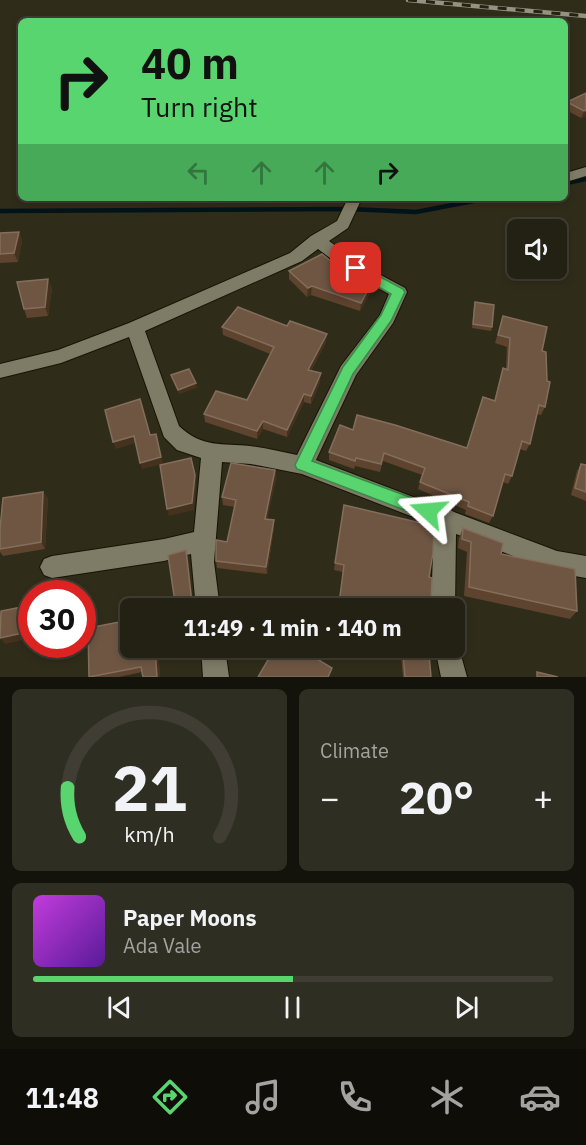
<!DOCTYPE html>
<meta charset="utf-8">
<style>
body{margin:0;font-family:"IBM Plex Sans",sans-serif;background:#2f2e22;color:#f1f3f6;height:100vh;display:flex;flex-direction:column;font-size:22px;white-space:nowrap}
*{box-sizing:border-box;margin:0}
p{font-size:20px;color:#a3a3a0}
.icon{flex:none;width:33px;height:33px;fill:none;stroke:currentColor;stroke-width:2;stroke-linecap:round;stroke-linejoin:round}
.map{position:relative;height:677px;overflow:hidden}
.details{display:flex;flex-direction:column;gap:12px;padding:12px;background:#13120b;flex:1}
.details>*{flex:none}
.guide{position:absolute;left:18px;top:18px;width:550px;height:183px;border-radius:9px;box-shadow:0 3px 9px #0003,0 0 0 2px #403e34;background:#58d56f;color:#111;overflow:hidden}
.fabs{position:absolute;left:507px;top:219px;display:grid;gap:12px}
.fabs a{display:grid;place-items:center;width:60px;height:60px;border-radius:9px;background:#232114;box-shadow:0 3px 9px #0003,0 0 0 2px #403e34;font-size:30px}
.speed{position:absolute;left:18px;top:580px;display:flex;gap:12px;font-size:30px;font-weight:700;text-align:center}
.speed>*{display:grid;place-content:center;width:78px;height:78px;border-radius:50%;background:#232114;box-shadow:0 3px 9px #0003,0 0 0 2px #403e34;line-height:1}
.speed .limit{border:9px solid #d22;background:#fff;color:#111}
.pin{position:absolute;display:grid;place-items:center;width:51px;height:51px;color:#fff;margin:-26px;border-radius:12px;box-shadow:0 3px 9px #0006}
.me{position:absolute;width:66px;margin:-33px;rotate:289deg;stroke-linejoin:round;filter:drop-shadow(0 0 4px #0008)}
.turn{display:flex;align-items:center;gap:21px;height:126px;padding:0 24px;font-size:27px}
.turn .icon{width:78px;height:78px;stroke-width:2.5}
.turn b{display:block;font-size:42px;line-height:51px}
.lanes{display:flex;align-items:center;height:57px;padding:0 24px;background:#0003;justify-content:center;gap:30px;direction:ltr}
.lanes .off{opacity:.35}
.big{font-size:45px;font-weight:700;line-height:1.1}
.details .widget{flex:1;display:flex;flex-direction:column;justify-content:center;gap:9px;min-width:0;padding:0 21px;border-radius:9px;background:#2f2e22}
.details .dial{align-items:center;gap:0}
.dial svg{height:156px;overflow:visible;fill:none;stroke:#403e34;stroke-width:7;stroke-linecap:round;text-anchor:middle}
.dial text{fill:#f1f3f6;stroke:none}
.song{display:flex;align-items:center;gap:18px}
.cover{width:72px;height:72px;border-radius:9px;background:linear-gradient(135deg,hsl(290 70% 55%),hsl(270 70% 35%))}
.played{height:6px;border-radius:3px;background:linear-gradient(90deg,#58d56f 50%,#403e34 50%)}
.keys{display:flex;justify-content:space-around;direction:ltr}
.heat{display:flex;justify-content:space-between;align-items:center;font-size:33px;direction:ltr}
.details .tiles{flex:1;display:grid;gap:12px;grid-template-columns:1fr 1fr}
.widget:last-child{grid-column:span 2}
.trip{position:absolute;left:120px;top:598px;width:345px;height:60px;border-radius:9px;background:#232114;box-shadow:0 3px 9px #0003,0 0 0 2px #403e34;font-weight:700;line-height:60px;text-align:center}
.menu{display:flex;height:96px;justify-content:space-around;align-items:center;background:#0e0d08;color:#a3a3a0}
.menu .icon{width:42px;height:42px}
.menu .current{color:#58d56f}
.menu b{font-size:27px;color:#f1f3f6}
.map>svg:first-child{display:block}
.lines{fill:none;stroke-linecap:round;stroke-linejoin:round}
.stream{stroke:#001419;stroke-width:4.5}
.street-casing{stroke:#171404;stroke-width:2}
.street{fill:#7e7b66;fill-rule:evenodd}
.rail-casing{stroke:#949283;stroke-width:4.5}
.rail{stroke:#252210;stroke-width:3;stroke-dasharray:9;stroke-linecap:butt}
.wall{fill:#5e432f}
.shaded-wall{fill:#45321e}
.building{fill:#6e5643;stroke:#836e5c;stroke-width:1.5}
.route{fill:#58d56f;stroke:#398a48;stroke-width:1.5}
</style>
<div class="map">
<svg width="586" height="677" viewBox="0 0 586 677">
<rect width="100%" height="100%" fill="#2f2c1a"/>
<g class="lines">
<g class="stream">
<polyline points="566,183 586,179"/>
<polyline points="0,211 350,209 416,212 489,198"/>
</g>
<g class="street-casing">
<g id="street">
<polygon points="586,167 586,176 566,182 566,173"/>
<path d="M348 198H362L348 228 329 241 362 265 405 288 407 292 393 323 356 375 316 460 442 508 445 507 454 512 557 551 586 556V578L557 573 456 534 455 609H431L434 525 302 474 251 464 222 462 214 562 220 609H196L191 554 164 561 52 578 44 575 40 567 44 559 52 556 164 539 194 532 201 458 177 450 164 437 129 337 61 363 0 378V364L58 350 129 323 290 253 311 236 337 221ZM318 249 350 273 389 294 380 315 341 366 297 455C282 452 266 448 250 446 222 443 202 448 179 426L145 331 302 261Z"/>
<polygon points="454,639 459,648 467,677 441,677 435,648 454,648"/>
<polygon points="201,648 225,648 229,677 203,677"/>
</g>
</g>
<use href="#street" class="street"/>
<g class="rail-casing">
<polyline id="rail" points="408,0 586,16"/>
</g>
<use href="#rail" class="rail"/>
</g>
<g class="wall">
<polygon points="586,93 586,116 581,118 566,110 567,102"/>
<polygon points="19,232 22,241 18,262 0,263 0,233"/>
<polygon points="332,262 373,288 360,311 311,295 307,297 289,279 289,271"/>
<polygon points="52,288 48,316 27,318 24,309"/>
<polygon points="475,302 492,327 491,331 472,328 474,306"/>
<polygon points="503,316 542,351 545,407 541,415 537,414 530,444 526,451 520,449 512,476 508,484 503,482 493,516 489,523 465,514 466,510 418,489 422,475 383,461 380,472 355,466 354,469 329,460 329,452 353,430 467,448 494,401 503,368 506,369 507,347 495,343"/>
<polygon points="222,327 326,342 311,371 320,382 311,404 304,402 287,437 263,429 257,439 205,422 204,414 247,400 270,354 223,335"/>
<polygon points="581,464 586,465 586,501 571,495 577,471"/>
<polygon points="275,470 276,478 267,519 274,528 267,574 217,568 216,561 227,542 235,507 223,505 222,497"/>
<polygon points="43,492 48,499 45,549 3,556 0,552 0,529"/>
<polygon points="344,505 429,577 431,603 438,609 338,609 343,572 334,570"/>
<polygon points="463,528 501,554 577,611 570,619 464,596 467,552 458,548 459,538"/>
<polygon points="158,648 160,677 143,677 142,672 119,677 89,677"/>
<polygon points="403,652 431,677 403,677 401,657"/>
</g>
<g class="shaded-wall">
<polygon points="586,110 586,116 581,118 584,111"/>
<polygon points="19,232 22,241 18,262 14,253"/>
<polygon points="48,279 52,288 48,316 45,307"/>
<polygon points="374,279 373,288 360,311 361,303"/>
<polygon points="312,286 311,295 307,297 308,288"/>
<polygon points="327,334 326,342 307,378 308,370"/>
<polygon points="321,373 320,382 311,404 311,396"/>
<polygon points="196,383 197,388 179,394 178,390"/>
<polygon points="304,394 304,402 287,437 287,430"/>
<polygon points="263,421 263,429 257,439 257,431"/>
<polygon points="156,434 163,464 142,469 140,463"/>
<polygon points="134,436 136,443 116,449 113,442"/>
<polygon points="275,470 276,478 266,526 265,519"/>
<polygon points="195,475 196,483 194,510 169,516 167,509"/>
<polygon points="43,492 48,499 45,549 41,542"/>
<polygon points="274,520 274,528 267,574 266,567"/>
<polygon points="186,550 188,557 194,609 192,603"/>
<polygon points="32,631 32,638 5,644 0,638"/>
<polygon points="155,648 158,648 160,677 156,677"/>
</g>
<g class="building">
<polygon points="586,93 586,110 584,111 567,102"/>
<polygon points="19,232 14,253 0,254 0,233"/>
<polygon points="322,254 332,262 337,257 374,279 361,303 312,286 308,288 289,271"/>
<polygon points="48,279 45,307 24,309 17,282"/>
<polygon points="475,302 494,305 492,327 473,324"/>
<polygon points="238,307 287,326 290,321 327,334 308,370 321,373 311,396 304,394 287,430 263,421 257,431 204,414 216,391 247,400 274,347 222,327"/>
<polygon points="503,316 547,327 542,351 546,352 547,381 550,382 545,407 539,405 530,444 522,441 512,476 505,474 493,516 468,506 469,502 420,482 425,468 384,453 381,464 356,458 355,461 329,452 340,425 353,430 357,415 395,425 467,448 483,397 495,401 503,368 508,370 510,338 498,335"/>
<polygon points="189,369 196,383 178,390 171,375"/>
<polygon points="140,399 150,435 156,434 161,457 140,463 134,436 113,442 105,410"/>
<polygon points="191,458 195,475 192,503 167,509 160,465"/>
<polygon points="231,463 275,470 265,519 274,520 266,567 216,561 216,540 227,542 236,500 222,497"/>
<polygon points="581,464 586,465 586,492 575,488"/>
<polygon points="43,492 41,542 0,549 0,529 3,498"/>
<polygon points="344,505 434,526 433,553 429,577 432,578 431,603 438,605 438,609 371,609 339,604 344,565 335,563"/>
<polygon points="463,528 503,543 501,554 575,569 577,611 469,587 471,542 462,539"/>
<polygon points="186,550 192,603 196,609 176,609 168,555"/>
<polygon points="32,605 32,631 0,638 1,611"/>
<polygon points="130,620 130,648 155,648 157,677 143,677 141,667 89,677 88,628"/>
<polygon points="275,648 299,648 332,668 328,677 258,677"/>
<polygon points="403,652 429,653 431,677 405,677"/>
<polygon points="537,672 558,677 537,677"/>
</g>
<polygon class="route" points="356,264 403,289 405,292 391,321 353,374 312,461 434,506 436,511 434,517 428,519 297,469 295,465 343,367 381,315 391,294 352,272 350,268 352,265"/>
</svg>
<div class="fabs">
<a><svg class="icon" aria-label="sound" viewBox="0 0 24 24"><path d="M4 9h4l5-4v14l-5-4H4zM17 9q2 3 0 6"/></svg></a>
</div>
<div class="speed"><div class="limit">30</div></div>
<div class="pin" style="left:356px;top:268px;background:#d93025"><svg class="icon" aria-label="arrive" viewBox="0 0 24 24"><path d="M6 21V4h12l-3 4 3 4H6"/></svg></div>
<svg class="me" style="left:428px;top:511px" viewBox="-20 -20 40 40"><path d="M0-17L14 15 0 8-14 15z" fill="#58d56f" stroke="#fff" stroke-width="4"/></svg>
<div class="trip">11:49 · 1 min · 140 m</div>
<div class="guide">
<div class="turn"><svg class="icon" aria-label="right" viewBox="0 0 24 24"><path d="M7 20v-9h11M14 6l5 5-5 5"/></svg><div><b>40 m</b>Turn right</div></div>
<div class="lanes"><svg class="icon off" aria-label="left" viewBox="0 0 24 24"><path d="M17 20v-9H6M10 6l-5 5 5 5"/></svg><svg class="icon off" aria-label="ahead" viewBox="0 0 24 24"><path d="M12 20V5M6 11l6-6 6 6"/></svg><svg class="icon off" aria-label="ahead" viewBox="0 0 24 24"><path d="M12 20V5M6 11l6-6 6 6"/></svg><svg class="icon" aria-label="right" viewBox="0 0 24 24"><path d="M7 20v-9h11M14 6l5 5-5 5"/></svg></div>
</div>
</div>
<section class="details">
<div class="tiles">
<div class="widget dial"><svg viewBox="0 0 100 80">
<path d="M14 69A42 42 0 1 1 86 69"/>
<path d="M14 69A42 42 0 0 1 8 44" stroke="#58d56f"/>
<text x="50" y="56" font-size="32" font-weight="700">21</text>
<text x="50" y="72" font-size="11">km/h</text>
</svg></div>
<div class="widget"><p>Climate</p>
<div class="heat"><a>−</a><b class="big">20°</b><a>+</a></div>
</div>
<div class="widget">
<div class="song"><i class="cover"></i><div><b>Paper Moons</b><p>Ada Vale</p></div></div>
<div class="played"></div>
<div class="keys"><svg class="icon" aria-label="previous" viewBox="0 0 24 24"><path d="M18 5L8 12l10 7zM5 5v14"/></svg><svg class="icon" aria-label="pause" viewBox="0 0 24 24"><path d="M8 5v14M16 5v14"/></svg><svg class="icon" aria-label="next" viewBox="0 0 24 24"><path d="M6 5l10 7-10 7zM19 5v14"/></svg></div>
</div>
</div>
</section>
<nav class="menu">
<b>11:48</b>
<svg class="icon current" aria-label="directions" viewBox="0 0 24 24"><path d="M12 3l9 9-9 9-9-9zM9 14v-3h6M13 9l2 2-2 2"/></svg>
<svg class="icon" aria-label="music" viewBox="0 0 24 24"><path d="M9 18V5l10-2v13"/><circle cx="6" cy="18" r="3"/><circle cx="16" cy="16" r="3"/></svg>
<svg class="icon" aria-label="phone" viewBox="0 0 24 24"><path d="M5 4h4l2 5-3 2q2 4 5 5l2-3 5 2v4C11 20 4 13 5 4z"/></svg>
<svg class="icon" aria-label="climate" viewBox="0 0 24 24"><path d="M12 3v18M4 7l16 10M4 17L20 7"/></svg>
<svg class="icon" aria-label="car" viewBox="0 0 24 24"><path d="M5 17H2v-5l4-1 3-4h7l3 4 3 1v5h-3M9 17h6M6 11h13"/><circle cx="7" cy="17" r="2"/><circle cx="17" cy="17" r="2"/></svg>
</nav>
